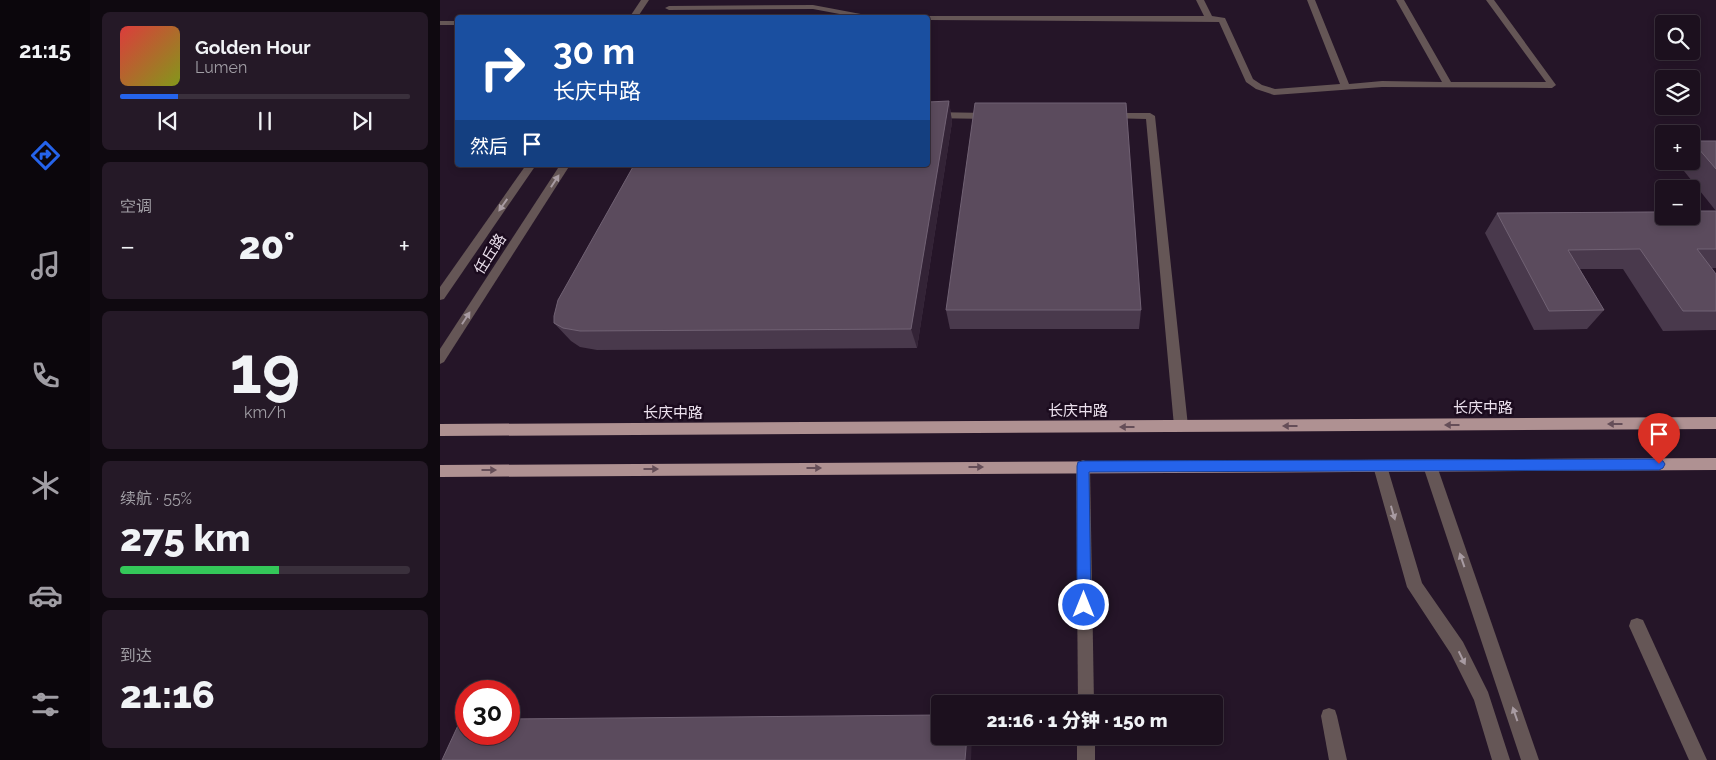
<!DOCTYPE html>
<html lang="zh">
<meta charset="utf-8">
<style>
body{margin:0;font-family:Raleway,"Noto Sans SC",sans-serif;background:#251927;color:#f1f3f6;height:100vh;display:flex;flex-direction:column;font-size:19px;white-space:nowrap}
*{box-sizing:border-box;margin:0}
p{font-size:16px;color:#a09da4}
.icon{flex:none;width:28px;height:28px;fill:none;stroke:currentColor;stroke-width:2;stroke-linecap:round;stroke-linejoin:round}
.map{position:relative;flex:1;overflow:hidden}
.drawer{display:flex;flex-direction:column;gap:12px;padding:12px;background:#0f0910;width:350px}
.drawer>*{flex:none}
.top-card{position:absolute;left:15px;top:15px;width:475px;height:152px;border-radius:5px;box-shadow:0 2px 8px #0003,0 0 0 1px #3a303c;background:#1a4fa0;color:#fff;overflow:hidden}
.fabs{position:absolute;left:1215px;top:15px;display:grid;gap:10px}
.fabs a{display:grid;place-items:center;width:45px;height:45px;border-radius:5px;background:#1c101e;box-shadow:0 2px 8px #0003,0 0 0 1px #3a303c;font-size:25px}
.speed{position:absolute;left:15px;top:680px;display:flex;gap:10px;font-size:25px;font-weight:700;text-align:center}
.speed>*{display:grid;place-content:center;width:65px;height:65px;border-radius:50%;background:#1c101e;box-shadow:0 2px 8px #0003,0 0 0 1px #3a303c;line-height:1}
.speed .limit{border:8px solid #d22;background:#fff;color:#111}
.pin{position:absolute;display:grid;place-items:center;width:42px;height:42px;color:#fff;margin:-51px -21px;border-radius:50% 50% 50% 0;rotate:-45deg;box-shadow:0 0 5px #0007}
.pin .icon{rotate:45deg}
.me{position:absolute;width:55px;margin:-28px;rotate:0deg;stroke-linejoin:round;filter:drop-shadow(0 0 4px #0008)}
.turn{display:flex;align-items:center;gap:18px;height:105px;padding:0 15px;font-size:22px}
.turn .icon{width:65px;height:65px;stroke-width:2.5}
.turn b{display:block;font-size:35px;line-height:42px}
.then{display:flex;align-items:center;height:48px;padding:0 15px;background:#0003;gap:10px;font-size:19px}
.big{font-size:38px;font-weight:800;line-height:1.1}
.drawer .tile{flex:1;display:flex;flex-direction:column;justify-content:center;gap:8px;min-width:0;padding:0 18px;border-radius:8px;background:#251927}
.drawer .dial{align-items:center;gap:0}
.dial b{font-size:65px;line-height:1}
.song{display:flex;align-items:center;gap:15px}
.cover{width:60px;height:60px;border-radius:8px;background:linear-gradient(135deg,hsl(0 70% 55%),hsl(70 70% 35%))}
.played{height:5px;border-radius:2px;background:linear-gradient(90deg,#2563eb 20%,#3a303c 20%)}
.keys{display:flex;justify-content:space-around;direction:ltr}
.heat{display:flex;justify-content:space-between;align-items:center;font-size:28px;direction:ltr}
.charge{height:8px;border-radius:4px;background:linear-gradient(90deg,#34c759 55%,#3a303c 0)}
.trip{position:absolute;left:491px;top:695px;width:292px;height:50px;border-radius:5px;background:#1c101e;box-shadow:0 2px 8px #0003,0 0 0 1px #3a303c;font-weight:800;line-height:50px;text-align:center}
main{display:flex;flex:1;min-height:0}
.tab-bar{display:flex;flex-direction:column;width:90px;justify-content:space-around;align-items:center;background:#0b060c;color:#a09da4}
.tab-bar .icon{width:35px;height:35px}
.tab-bar .on{color:#2563eb}
.tab-bar b{font-size:22px;color:#f1f3f6}
.map>svg:first-child{display:block}
.lines{fill:none;stroke-linecap:round;stroke-linejoin:round}
.minor{fill:#655656;fill-rule:evenodd}
.major{fill:#af9192;fill-rule:evenodd}
.wall{fill:#49394c}
.shaded-wall{fill:#332336}
.building{fill:#5b4b5d;stroke:#716274}
.oneway{fill:#a89ba2}
.oneway2{fill:#654e58}
.route{fill:#2563eb;stroke:#184099}
.labels{text-anchor:middle;dominant-baseline:central;stroke-width:5;stroke-linejoin:round;paint-order:stroke}
.street-label{font-size:15px;fill:#ebe0ed;stroke:#1b0b1e}
</style>
<main>
<nav class="tab-bar">
<b>21:15</b>
<svg class="icon on" aria-label="directions" viewBox="0 0 24 24"><path d="M12 3l9 9-9 9-9-9zM9 14v-3h6M13 9l2 2-2 2"/></svg>
<svg class="icon" aria-label="music" viewBox="0 0 24 24"><path d="M9 18V5l10-2v13"/><circle cx="6" cy="18" r="3"/><circle cx="16" cy="16" r="3"/></svg>
<svg class="icon" aria-label="phone" viewBox="0 0 24 24"><path d="M5 4h4l2 5-3 2q2 4 5 5l2-3 5 2v4C11 20 4 13 5 4z"/></svg>
<svg class="icon" aria-label="climate" viewBox="0 0 24 24"><path d="M12 3v18M4 7l16 10M4 17L20 7"/></svg>
<svg class="icon" aria-label="car" viewBox="0 0 24 24"><path d="M5 17H2v-5l4-1 3-4h7l3 4 3 1v5h-3M9 17h6M6 11h13"/><circle cx="7" cy="17" r="2"/><circle cx="17" cy="17" r="2"/></svg>
<svg class="icon" aria-label="filters" viewBox="0 0 24 24"><path d="M4 7h16M4 17h16"/><circle cx="9" cy="7" r="2"/><circle cx="15" cy="17" r="2"/></svg>
</nav>
<section class="drawer">
<div class="tile">
<div class="song"><i class="cover"></i><div><b>Golden Hour</b><p>Lumen</p></div></div>
<div class="played"></div>
<div class="keys"><svg class="icon" aria-label="previous" viewBox="0 0 24 24"><path d="M18 5L8 12l10 7zM5 5v14"/></svg><svg class="icon" aria-label="pause" viewBox="0 0 24 24"><path d="M8 5v14M16 5v14"/></svg><svg class="icon" aria-label="next" viewBox="0 0 24 24"><path d="M6 5l10 7-10 7zM19 5v14"/></svg></div>
</div>
<div class="tile"><p>空调</p>
<div class="heat"><a>−</a><b class="big">20°</b><a>+</a></div>
</div>
<div class="tile dial"><b>19</b><p>km/h</p></div>
<div class="tile"><p>续航 · 55%</p><b class="big">275 km</b><div class="charge"></div></div>
<div class="tile"><p>到达</p><b class="big">21:16</b></div>
</section>
<div class="map">
<svg width="1276" height="760" viewBox="0 0 1276 760">
<rect width="100%" height="100%" fill="#251528"/>
<g class="lines">
<g class="minor">
<polygon points="201,0 209,0 197,18 189,18"/>
<polygon points="756,0 764,0 772,16 785,18 813,79 822,85 835,89 900,84 867,0 875,0 909,84 942,81 1002,82 956,0 964,0 1011,82 1106,82 1046,0 1054,0 1116,85 1112,88 942,87 834,95 816,89 806,82 779,22 488,20 488,18 484,18 488,16 764,16"/>
<polygon points="373,5 442,18 421,18 373,9 229,10 225,8 229,6"/>
<rect x="0" y="21" width="18" height="4"/>
<polygon points="488,112 550,113 555,116 550,119 488,118"/>
<polygon points="670,113 710,113 715,116 748,426 746,430 741,432 736,430 734,426 706,119 667,118 665,116"/>
<polygon points="86,165 96,165 4,299 0,300 0,287"/>
<polygon points="120,165 130,165 4,362 0,364 0,349"/>
<polygon points="643,460 648,462 650,466 654,704 638,704 636,466 638,462"/>
<polygon points="940,460 945,462 947,466 982,583 1023,642 1048,692 1070,760 1052,760 1034,700 1011,654 967,587 933,466 935,462"/>
<polygon points="990,460 995,462 997,466 1099,760 1081,760 983,466 985,462"/>
<polygon points="1197,618 1203,620 1267,760 1249,760 1189,626 1191,620"/>
<polygon points="889,708 895,710 897,716 907,760 889,760 881,716 883,710"/>
<rect x="637" y="736" width="18" height="24"/>
</g>
<g class="major">
<polygon points="1276,417 1276,429 0,436 0,424"/>
<polygon points="1276,458 1276,470 0,477 0,465"/>
</g>
</g>
<g class="wall">
<polygon points="509,101 512,122 477,348 157,350 140,347 131,341 114,323"/>
<polygon points="1252,141 1276,141 1276,211 1236,161 1251,161 1251,142"/>
<polygon points="1276,211 1276,268 1272,268 1276,274 1276,330 1223,331 1183,269 1140,269 1164,310 1147,329 1094,330 1045,233 1057,213"/>
<polygon points="506,310 701,310 699,329 510,329"/>
</g>
<g class="shaded-wall">
<polygon points="509,101 512,122 477,348 471,329"/>
<polygon points="527,736 532,736 531,760 525,760"/>
</g>
<g class="building">
<polygon points="509,101 471,329 140,331 123,328 114,323 114,316 118,300 194,165 488,165 488,102"/>
<polygon points="535,103 686,103 701,310 506,310"/>
<polygon points="1252,141 1276,141 1276,169"/>
<polygon points="1251,211 1276,211 1276,249 1257,249 1276,274 1276,311 1243,311 1200,249 1128,250 1164,310 1109,311 1057,213 1224,212 1224,216 1251,216"/>
<polygon points="500,715 500,736 527,736 525,760 2,760 21,719 26,719 26,734 69,734 69,719"/>
</g>
<defs><path id="oneway-solid" d="M-6-.8H1V-3.2L6.5 0L1 3.2V.8H-6Z" transform="scale(1.25)"/></defs>
<g class="oneway">
<use href="#oneway-solid" transform="translate(115 181) rotate(-57)"/>
<use href="#oneway-solid" transform="translate(63 205) rotate(125)"/>
<use href="#oneway-solid" transform="translate(26 318) rotate(-57)"/>
<use href="#oneway-solid" transform="translate(953 513) rotate(74)"/>
<use href="#oneway-solid" transform="translate(1022 560) rotate(-109)"/>
<use href="#oneway-solid" transform="translate(1022 658) rotate(64)"/>
<use href="#oneway-solid" transform="translate(1075 714) rotate(-109)"/>
</g>
<g class="oneway2">
<use href="#oneway-solid" transform="translate(1175 424) rotate(180)"/>
<use href="#oneway-solid" transform="translate(1012 425) rotate(180)"/>
<use href="#oneway-solid" transform="translate(850 426) rotate(180)"/>
<use href="#oneway-solid" transform="translate(687 427) rotate(180)"/>
<use href="#oneway-solid" transform="translate(536 467)"/>
<use href="#oneway-solid" transform="translate(374 468)"/>
<use href="#oneway-solid" transform="translate(211 469)"/>
<use href="#oneway-solid" transform="translate(49 470)"/>
</g>
<polygon class="route" points="1219,459 1223,461 1225,464 1223,468 1219,470 649,472 651,605 649,610 644,612 639,610 637,605 637,466 638,462 643,461"/>
<g class="labels">
<g class="street-label">
<text transform="translate(50 254) rotate(-57)">任丘路</text>
<text x="1043" y="408">长庆中路</text>
<text x="638" y="411">长庆中路</text>
<text x="233" y="413">长庆中路</text>
</g>
</g>
</svg>
<div class="fabs">
<a><svg class="icon" aria-label="search" viewBox="0 0 24 24"><circle cx="10" cy="10" r="6"/><path d="M15 15l6 6"/></svg></a>
<a><svg class="icon" aria-label="layers" viewBox="0 0 24 24"><path d="M12 4l9 5-9 5-9-5zM3 14l9 5 9-5"/></svg></a>
<a>+</a>
<a>−</a>
</div>
<div class="speed"><div class="limit">30</div></div>
<div class="pin" style="left:1219px;top:464px;background:#d93025"><svg class="icon" aria-label="arrive" viewBox="0 0 24 24"><path d="M6 21V4h12l-3 4 3 4H6"/></svg></div>
<svg class="me" style="left:644px;top:605px" viewBox="-20 -20 40 40"><circle r="17" fill="#2563eb" stroke="#fff" stroke-width="3"/><path d="M0-11L8 9 0 5-8 9z" fill="#fff"/></svg>
<div class="trip">21:16 · 1 分钟 · 150 m</div>
<div class="top-card">
<div class="turn"><svg class="icon" aria-label="right" viewBox="0 0 24 24"><path d="M7 20v-9h11M14 6l5 5-5 5"/></svg><div><b>30 m</b>长庆中路</div></div>
<div class="then">然后<svg class="icon" aria-label="arrive" viewBox="0 0 24 24"><path d="M6 21V4h12l-3 4 3 4H6"/></svg></div>
</div>
</div>
</main>
